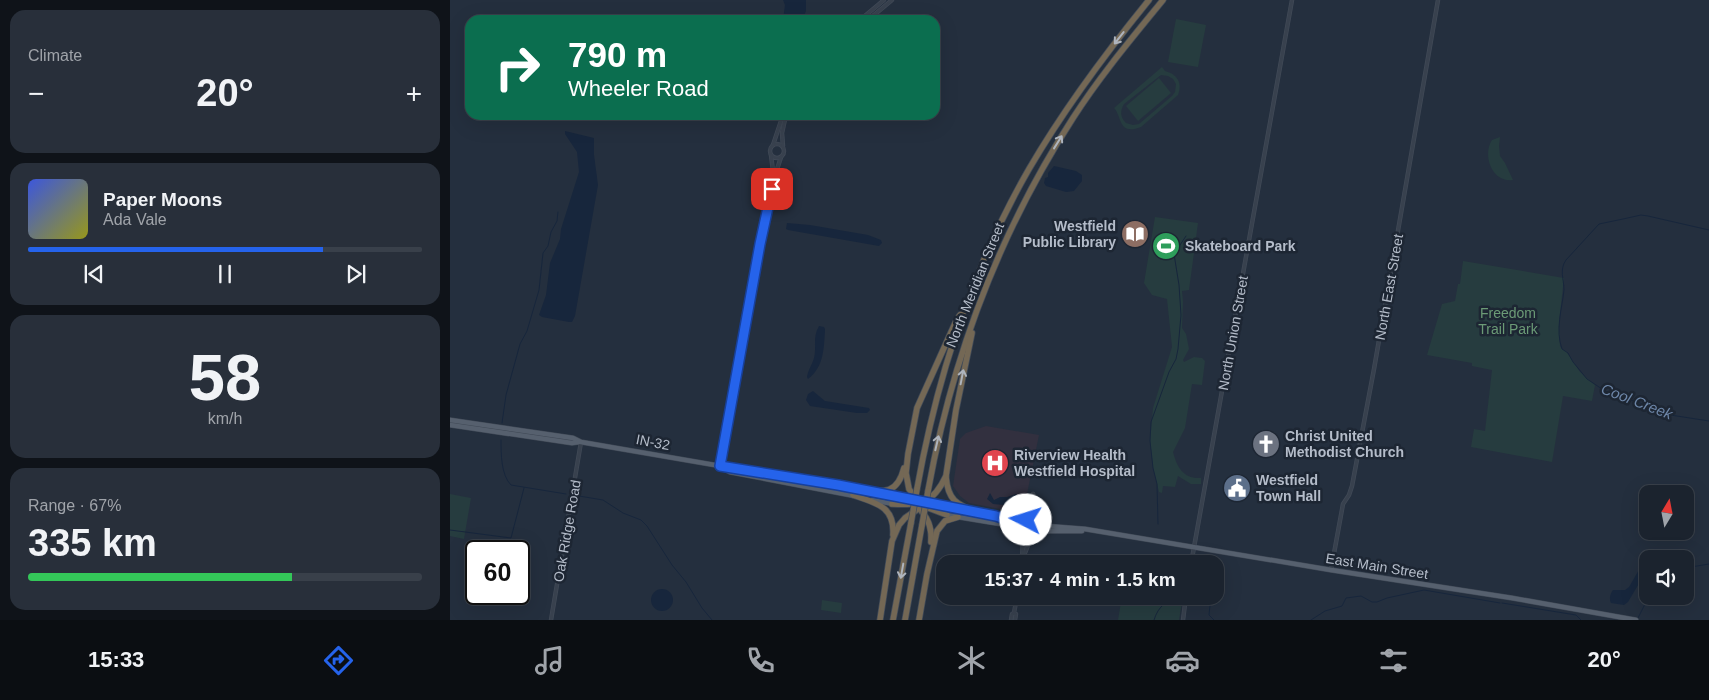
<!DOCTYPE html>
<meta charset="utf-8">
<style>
body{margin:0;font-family:Arial,sans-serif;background:#282f3a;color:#f1f3f6;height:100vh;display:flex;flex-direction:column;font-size:19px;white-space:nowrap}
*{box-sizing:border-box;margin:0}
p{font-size:16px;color:#a0a4aa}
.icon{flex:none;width:28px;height:28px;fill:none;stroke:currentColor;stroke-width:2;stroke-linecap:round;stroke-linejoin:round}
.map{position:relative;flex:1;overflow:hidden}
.sheet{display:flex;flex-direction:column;gap:10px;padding:10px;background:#0f1319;width:450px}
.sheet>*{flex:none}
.guide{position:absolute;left:15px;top:15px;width:475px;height:105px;border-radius:15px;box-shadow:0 5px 20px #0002,0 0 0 1px #39404a;background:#0b6e4f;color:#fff;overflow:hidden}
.needle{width:32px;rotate:10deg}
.controls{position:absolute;left:1189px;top:485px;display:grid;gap:10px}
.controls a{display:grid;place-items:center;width:55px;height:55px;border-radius:10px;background:#1b232e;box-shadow:0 5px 20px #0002,0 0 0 1px #39404a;font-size:25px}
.speed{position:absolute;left:15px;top:540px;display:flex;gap:10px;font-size:25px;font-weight:700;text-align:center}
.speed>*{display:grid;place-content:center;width:65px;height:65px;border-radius:50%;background:#1b232e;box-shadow:0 5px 20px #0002,0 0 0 1px #39404a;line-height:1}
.speed .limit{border:2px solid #111;border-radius:8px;background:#fff;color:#111}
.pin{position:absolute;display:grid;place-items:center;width:42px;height:42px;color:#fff;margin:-21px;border-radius:10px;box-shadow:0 2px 8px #0006}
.me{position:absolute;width:55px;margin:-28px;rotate:275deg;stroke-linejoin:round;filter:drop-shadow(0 0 4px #0008)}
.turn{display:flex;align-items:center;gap:18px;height:105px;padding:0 20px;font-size:22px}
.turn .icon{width:65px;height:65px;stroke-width:2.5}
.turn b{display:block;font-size:35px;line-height:42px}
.big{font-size:38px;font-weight:700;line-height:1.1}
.sheet .tile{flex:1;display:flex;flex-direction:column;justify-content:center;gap:8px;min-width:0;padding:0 18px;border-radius:15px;background:#282f3a}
.sheet .dial{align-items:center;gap:0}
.dial b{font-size:65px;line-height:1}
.song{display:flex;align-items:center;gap:15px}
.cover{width:60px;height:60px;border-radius:8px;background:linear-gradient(135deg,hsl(230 70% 55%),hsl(60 70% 35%))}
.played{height:5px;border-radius:2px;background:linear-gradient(90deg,#2563eb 75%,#39404a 75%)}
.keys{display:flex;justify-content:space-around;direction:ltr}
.heat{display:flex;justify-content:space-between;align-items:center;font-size:28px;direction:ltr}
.charge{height:8px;border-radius:4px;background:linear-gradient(90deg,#34c759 67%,#39404a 0)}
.trip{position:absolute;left:486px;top:555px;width:288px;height:50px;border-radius:15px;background:#1b232e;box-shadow:0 5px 20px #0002,0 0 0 1px #39404a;font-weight:700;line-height:50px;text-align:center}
.dock{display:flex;height:80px;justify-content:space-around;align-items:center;background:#0b0e12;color:#a0a4aa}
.dock .icon{width:35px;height:35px}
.dock .active{color:#2563eb}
.dock b{font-size:22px;color:#f1f3f6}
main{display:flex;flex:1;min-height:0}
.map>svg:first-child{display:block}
.medical{fill:#32303f}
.green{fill:#263c3f;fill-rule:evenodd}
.water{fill:#17263c}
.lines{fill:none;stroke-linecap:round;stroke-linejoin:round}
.stream{stroke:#17263c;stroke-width:1}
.tertiary-casing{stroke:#414a57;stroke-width:4.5}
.primary-casing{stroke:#414a57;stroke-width:5.5}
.motorway-casing{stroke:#434c59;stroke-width:7}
.tertiary{stroke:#38414e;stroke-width:3}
.primary{stroke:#56606e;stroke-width:4.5}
.motorway{stroke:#746855;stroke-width:5.5}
.motorway-bridge-casing{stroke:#434c59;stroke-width:7;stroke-linecap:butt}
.motorway-bridge{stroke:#746855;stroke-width:5.5}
.oneway{stroke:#aeb4bd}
.route-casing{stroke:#184099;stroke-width:12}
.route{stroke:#2563eb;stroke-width:9}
.labels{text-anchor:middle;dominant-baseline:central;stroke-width:5;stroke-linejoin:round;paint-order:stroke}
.poi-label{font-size:14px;font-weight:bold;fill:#b4bcc9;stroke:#1d2633;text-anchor:start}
.street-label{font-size:14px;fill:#b4bcc9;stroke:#1d2633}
.park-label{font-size:14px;fill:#6b9a76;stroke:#1d2633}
.water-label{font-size:15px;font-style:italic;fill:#6d86a8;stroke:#1d2633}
</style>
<main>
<section class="sheet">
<div class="tile"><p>Climate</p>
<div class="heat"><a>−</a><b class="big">20°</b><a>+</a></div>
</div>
<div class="tile">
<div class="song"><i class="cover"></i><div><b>Paper Moons</b><p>Ada Vale</p></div></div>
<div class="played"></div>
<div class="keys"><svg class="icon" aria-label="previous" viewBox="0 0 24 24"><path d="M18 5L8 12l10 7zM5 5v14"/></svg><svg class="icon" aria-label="pause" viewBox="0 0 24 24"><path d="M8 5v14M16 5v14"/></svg><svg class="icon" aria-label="next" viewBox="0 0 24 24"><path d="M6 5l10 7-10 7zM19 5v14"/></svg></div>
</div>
<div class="tile dial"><b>58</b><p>km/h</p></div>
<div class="tile"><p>Range · 67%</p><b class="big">335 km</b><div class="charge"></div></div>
</section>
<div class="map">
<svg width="1259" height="620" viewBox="0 0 1259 620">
<rect width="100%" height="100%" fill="#242f3e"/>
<polygon class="medical" points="536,426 589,435 577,494 574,508 570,511 566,512 519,503 510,496 503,486 510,439 516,433"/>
<g class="green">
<polygon points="726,19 756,25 748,67 718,62"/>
<path d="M712 67 715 71C727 74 733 83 728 95L691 127C668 136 672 116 664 108ZM711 75 718 76 723 79 726 84 725 92 722 96 689 124 683 125 676 123C670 117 670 111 674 104Z"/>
<polygon points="709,78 721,93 688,121 676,106"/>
<path d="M1050 137 1049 146 1050 156 1055 163 1063 180C1042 183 1032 155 1042 140Z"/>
<path d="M705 217 748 223 739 290 732 291 733 302 732 328 736 334 739 349 733 360 734 362 744 357 752 358 755 361 752 385 742 384 735 428 723 452C727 467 733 479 751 478V484H741L728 476 725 487 713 486 712 493 709 492 703 468 700 440 703 408 722 347 717 299 702 295 694 283Z"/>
<polygon points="1013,261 1114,278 1109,322 1110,346 1112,349 1116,351 1130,372 1145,385 1142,401 1113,396 1102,462 1021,447 1024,429 1035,431 1042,370 1022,366 1022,363 977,355 992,304 1005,301 1008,284 1010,284"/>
<polygon points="0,494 21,498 14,539 0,536"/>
<polygon points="672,596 733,596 729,620 668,620"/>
<polygon points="372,600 392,603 391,613 371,610"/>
</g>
<g class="water">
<polygon points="333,0 356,0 356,11 352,20 333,20 335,5"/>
<polygon points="115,131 144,138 144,155 148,185 125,316 122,322 119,322 92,317 89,315 96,295 100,263 110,239 111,229 129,172 127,152 115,134"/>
<polygon points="604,166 626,171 632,175 632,181 624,191 616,192 596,186 594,183 595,178 598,177 598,173"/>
<polygon points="337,223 360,225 418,235 431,240 432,243 429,246 338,230 336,229"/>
<path d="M369 326 374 327 375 329C374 348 374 367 358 379L357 377C358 370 362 365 364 358 367 347 362 338 369 326Z"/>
<polygon points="363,391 375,401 419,408 420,410 417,413 407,413 360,406 356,400 358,394"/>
<polygon points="540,493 544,500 550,497 557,497 566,494 570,499 569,504 565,506 543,504 537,499"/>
<path d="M1190 568 1194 570V575L1178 602 1174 605 1161 603C1159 599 1160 594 1163 590H1175L1179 587Z"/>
<circle cx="212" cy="600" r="11"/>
</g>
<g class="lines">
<g class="stream">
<path d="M1259 230 1198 216 1191 215 1173 219 1149 224 1116 260C1109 270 1114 279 1114 290 1112 309 1105 330 1112 349L1118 353 1123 362 1137 379 1155 391 1190 403 1214 414 1259 421"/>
<polyline points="52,423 56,395 70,344 77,331 89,290 93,253 98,246 101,232 107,221 108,212"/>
<path d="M51 440C51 454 51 475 61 485L116 494"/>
<polyline points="129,496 153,500 173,513 191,520 197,526 222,565 236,582 252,608 262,620"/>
<polyline points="708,524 707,484 703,468 700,441 701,422 719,372 726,359 728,349 731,315 729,285 724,254 736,236"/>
<polyline points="0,530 61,538 74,488"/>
<polyline points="1235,568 1259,564"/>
<polyline points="750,596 759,600 760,605 759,615 764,620"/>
<polyline points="1052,603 1126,615 1131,620"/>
<polyline points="1188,618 1199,596"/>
<path d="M704 620C708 606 718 599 731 596"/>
<polyline points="861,620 875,611 892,606 896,598 911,596 922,602 927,602 937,598 974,590 1050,603"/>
</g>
<g class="tertiary-casing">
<g id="tertiary">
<polyline points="410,20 434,0"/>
<polyline points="418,20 442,0"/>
<circle cx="327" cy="151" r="7"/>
<polyline points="323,145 333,115"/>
<polyline points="333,146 332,133 336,115"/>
<polyline points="320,191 323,171 321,155"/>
<polyline points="282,396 281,390 285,378"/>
<polyline points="270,466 320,191 331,157"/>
<polyline points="583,494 585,520"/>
<polyline points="574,521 583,494"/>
<polyline points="575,553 579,543 584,536"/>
<polyline points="572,564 573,534"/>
<polyline points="741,564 842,0"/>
<polyline points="881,570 893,504 899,495 902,486 924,369 988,0"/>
<polyline points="101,620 131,442"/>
<polyline points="561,620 562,614 564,613"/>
<polyline points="565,620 566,614 564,613 567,596"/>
<polyline points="733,620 736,596"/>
</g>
</g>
<g class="primary-casing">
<g id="primary">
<polyline points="0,420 123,438 131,442 410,490"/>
<polyline points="0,425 122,443 129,442"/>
<polyline points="271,467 280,472 405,496"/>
<polyline points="425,493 449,498"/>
<polyline points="422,500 444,504"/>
<polyline points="474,502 546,516 561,520 574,522 581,519 596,526 635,529 881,570 1062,598 1186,620"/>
<polyline points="496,515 563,526 579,537 599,531 632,531"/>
</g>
</g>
<g class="motorway-casing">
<g id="motorway">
<path d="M496 477C498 500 506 504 526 512"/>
<path d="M467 489C487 377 522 268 579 169 614 109 655 54 699 0"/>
<path d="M408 490C432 492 447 496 454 468"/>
<path d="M478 491C502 358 550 231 623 118 650 76 682 38 713 0"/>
<path d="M403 495C426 503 445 506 443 535"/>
<polyline points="446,498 461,503"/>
<path d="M442 504C471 505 483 504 496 476L506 410 522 333"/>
<path d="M472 512C480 521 482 530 481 542"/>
<polyline points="497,515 476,507 467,500 459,489 456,473 458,454 467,408 507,319 510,315"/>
<polyline points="430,620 442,541 449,525 455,518 468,509 493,506"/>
<polyline points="443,620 461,523"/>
<polyline points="455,620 472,525"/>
<polyline points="469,620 477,574 487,531 495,521 508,517"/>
</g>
</g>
<use href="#tertiary" class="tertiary"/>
<use href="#primary" class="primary"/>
<use href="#motorway" class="motorway"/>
<g class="motorway-bridge-casing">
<g id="motorway-bridge">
<polyline points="461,523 467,489"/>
<polyline points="472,525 478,491"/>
</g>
</g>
<use href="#motorway-bridge" class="motorway-bridge"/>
</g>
<defs><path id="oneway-shaft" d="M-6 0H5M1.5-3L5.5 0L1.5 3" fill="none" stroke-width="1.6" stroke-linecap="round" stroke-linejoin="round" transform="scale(1.25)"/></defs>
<g class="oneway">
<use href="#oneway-shaft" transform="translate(669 38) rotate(128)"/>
<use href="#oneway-shaft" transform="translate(608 142) rotate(-58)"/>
<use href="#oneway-shaft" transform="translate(512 377) rotate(-79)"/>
<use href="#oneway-shaft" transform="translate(487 443) rotate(-77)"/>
<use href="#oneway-shaft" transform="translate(452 571) rotate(100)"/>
</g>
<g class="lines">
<g class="route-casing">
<path id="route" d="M322 189 310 244 270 466 388 485 546 516C555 519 567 524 576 520"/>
</g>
<use href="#route" class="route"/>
</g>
<defs>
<g id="library-disc" transform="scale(1.4375)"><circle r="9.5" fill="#8d6e63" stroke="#1d2633"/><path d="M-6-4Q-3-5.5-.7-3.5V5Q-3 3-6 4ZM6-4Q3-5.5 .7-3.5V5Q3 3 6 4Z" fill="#fff"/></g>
<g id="stadium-disc" transform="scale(1.4375)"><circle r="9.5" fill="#2e9e5b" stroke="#1d2633"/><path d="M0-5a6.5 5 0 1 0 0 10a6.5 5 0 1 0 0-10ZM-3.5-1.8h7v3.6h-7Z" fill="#fff"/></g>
<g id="church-disc" transform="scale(1.4375)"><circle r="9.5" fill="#6b7280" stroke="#1d2633"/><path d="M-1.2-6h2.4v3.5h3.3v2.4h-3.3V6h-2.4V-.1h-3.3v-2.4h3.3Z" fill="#fff"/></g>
<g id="hospital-disc" transform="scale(1.4375)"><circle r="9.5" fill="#e0444e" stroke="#1d2633"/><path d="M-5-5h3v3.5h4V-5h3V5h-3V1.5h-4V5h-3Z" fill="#fff"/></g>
<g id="civic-disc" transform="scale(1.4375)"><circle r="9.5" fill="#5c6f8a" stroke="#1d2633"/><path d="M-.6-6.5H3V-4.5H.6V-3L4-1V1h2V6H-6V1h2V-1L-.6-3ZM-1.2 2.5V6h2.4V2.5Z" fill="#fff"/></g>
</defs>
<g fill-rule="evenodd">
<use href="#library-disc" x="685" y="234"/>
<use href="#stadium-disc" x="716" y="246"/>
<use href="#church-disc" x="816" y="444"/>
<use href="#hospital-disc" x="545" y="463"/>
<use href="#civic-disc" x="787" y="488"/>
</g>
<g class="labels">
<g class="poi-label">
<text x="666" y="226" text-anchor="end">Westfield<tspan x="666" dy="16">Public Library</tspan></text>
<text x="735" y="246">Skateboard Park</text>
<text x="835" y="436">Christ United<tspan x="835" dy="16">Methodist Church</tspan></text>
<text x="564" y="455">Riverview Health<tspan x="564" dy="16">Westfield Hospital</tspan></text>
<text x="806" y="480">Westfield<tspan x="806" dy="16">Town Hall</tspan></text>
</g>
<g class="street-label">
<text transform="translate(525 285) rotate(-68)">North Meridian Street</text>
<text transform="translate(939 287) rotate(-80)">North East Street</text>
<text transform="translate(783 333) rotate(-80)">North Union Street</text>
<text transform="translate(203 442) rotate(11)">IN-32</text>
<text transform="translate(117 531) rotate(-80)">Oak Ridge Road</text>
<text transform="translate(927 566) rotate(9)">East Main Street</text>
</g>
<g class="park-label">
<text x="1058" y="313">Freedom<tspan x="1058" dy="16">Trail Park</tspan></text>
</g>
<g class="water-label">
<text transform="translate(1187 401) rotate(21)">Cool Creek</text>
</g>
</g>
</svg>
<div class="controls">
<a><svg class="needle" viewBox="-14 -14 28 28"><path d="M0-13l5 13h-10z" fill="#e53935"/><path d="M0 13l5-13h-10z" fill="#a0a4aa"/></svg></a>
<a><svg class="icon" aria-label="sound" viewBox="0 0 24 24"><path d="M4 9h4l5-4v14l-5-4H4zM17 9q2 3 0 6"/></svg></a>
</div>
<div class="speed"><div class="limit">60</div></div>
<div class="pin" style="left:322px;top:189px;background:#d93025"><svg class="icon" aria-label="arrive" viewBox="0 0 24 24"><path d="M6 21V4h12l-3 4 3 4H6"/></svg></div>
<svg class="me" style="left:576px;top:520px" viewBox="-20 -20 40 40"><circle r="19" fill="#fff"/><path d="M0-13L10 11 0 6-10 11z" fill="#2563eb"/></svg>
<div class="trip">15:37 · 4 min · 1.5 km</div>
<div class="guide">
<div class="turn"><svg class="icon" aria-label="right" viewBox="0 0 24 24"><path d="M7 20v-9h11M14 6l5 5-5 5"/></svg><div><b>790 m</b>Wheeler Road</div></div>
</div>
</div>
</main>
<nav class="dock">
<b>15:33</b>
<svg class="icon active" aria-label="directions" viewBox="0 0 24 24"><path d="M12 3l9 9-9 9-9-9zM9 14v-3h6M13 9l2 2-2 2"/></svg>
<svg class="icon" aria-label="music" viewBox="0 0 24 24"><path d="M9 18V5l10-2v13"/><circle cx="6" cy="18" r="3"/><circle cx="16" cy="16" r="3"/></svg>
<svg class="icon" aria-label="phone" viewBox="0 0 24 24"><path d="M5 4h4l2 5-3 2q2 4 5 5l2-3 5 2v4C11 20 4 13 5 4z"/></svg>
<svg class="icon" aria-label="climate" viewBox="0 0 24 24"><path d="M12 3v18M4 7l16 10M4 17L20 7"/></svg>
<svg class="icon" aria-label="car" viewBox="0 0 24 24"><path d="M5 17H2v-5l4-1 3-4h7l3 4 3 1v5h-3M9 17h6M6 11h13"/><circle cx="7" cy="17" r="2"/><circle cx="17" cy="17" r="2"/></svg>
<svg class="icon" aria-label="filters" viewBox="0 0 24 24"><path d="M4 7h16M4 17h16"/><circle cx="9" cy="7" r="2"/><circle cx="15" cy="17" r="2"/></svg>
<b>20°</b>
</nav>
